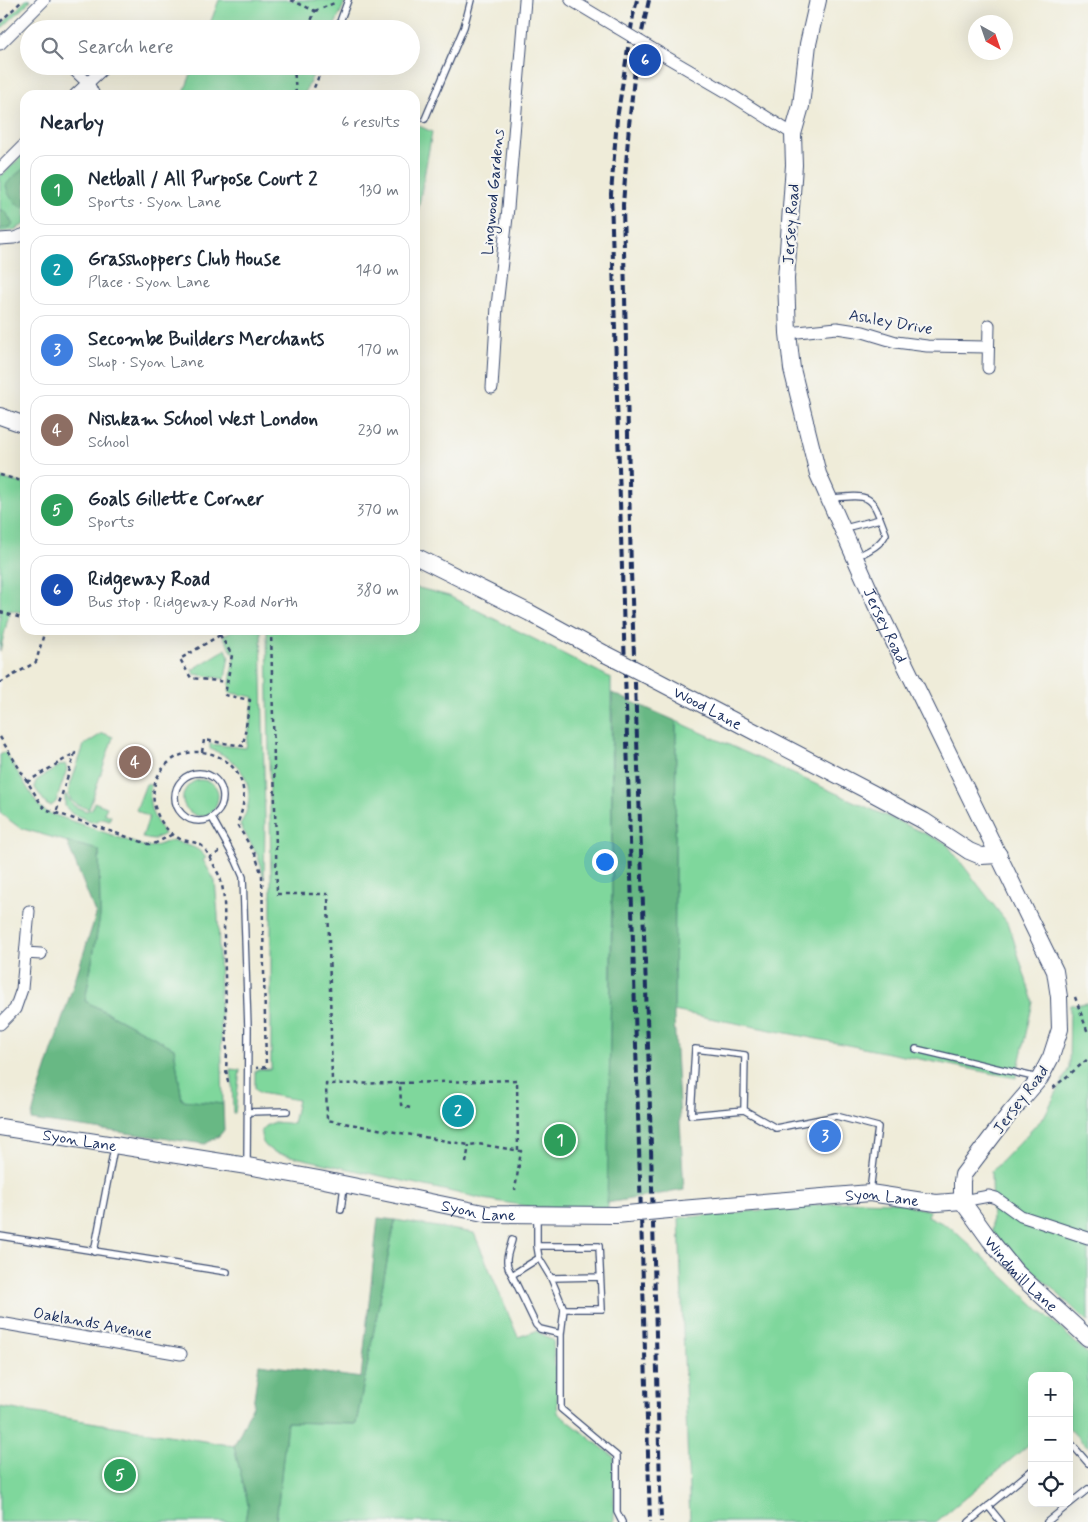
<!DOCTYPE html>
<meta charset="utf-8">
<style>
:root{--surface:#fff;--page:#f6f6f7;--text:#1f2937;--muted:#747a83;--line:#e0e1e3;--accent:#0f766e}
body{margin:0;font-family:Mynerve,sans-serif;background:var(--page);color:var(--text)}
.controls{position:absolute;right:15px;bottom:15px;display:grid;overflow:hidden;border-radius:10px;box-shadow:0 5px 20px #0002}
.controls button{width:45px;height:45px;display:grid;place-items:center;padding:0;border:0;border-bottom:1px solid var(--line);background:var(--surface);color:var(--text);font:25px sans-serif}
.compass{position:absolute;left:968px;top:15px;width:45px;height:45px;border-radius:50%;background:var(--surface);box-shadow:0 5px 20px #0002;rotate:140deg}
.you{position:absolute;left:604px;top:861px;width:18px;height:18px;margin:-12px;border:4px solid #fff;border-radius:50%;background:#1a73e8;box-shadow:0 0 0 8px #1a73e833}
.badge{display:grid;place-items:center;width:32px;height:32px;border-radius:50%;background:var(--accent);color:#fff;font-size:16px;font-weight:700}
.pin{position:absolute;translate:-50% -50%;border:2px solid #fff;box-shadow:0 1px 5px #0006}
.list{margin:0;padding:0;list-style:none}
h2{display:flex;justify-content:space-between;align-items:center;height:65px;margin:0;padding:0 20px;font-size:21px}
h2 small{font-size:16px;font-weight:400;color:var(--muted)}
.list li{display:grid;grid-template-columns:32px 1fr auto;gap:15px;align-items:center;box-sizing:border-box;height:70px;margin:0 10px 10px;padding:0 10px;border:1px solid var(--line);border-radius:15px}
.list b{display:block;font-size:19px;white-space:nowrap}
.list p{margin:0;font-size:16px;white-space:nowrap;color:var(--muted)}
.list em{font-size:16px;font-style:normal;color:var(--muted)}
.icon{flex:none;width:28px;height:28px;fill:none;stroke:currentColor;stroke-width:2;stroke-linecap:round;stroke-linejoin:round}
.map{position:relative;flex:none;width:1088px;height:1522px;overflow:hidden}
.search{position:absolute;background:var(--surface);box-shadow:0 5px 20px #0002;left:20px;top:20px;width:400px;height:55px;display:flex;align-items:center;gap:12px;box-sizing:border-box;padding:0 18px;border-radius:28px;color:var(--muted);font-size:19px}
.panel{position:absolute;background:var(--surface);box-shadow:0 5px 20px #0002;left:20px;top:90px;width:400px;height:545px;border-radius:15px}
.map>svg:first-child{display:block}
.green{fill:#7fd79c;stroke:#4d837d}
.forest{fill:#67b884;stroke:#417471}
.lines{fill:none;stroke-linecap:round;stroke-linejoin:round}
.lane-casing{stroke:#3b4b70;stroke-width:8}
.street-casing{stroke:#3b4b70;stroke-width:13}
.secondary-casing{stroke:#3b4b70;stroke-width:18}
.path{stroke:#3b4b70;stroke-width:2.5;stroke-dasharray:4 4;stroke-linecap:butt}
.lane{stroke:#fff;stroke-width:5.5}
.street{stroke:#fff;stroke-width:11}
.secondary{stroke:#fff;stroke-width:16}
.rail{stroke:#1b2f5e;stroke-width:4;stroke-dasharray:8 4;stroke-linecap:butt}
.street-bridge-casing{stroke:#3b4b70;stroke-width:13;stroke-linecap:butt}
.secondary-bridge-casing{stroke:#3b4b70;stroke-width:18;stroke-linecap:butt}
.street-bridge{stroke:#fff;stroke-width:11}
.secondary-bridge{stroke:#fff;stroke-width:16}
.labels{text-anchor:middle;stroke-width:4.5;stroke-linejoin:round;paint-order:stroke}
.street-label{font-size:16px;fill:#1b2f5e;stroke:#f6f6f2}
</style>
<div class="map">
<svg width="1088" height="1522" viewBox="0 0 1088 1522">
<rect width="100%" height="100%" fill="#f6f6f2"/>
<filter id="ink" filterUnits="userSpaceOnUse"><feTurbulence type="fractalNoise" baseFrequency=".02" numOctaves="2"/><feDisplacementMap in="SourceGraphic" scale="10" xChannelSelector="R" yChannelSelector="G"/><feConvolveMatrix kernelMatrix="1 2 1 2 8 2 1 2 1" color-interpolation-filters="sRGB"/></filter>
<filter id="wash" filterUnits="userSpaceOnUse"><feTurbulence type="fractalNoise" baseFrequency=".0096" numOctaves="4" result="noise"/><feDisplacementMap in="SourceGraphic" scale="20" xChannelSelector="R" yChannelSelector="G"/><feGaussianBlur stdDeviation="1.12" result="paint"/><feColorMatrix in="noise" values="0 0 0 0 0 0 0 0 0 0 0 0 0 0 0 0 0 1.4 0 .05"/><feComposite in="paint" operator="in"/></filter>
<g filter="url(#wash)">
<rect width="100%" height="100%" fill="#efecd9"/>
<path class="green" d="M26 0H31L0 30V26Z
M219 0H346L333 29H208Z
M194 66H317L304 95H183Z
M415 124 432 132 415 227Z
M25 153V224L14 230 0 232V177Z
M0 478 25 484V613L10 610 0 651Z
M415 587 449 596 611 678 612 868 608 1208 532 1207 484 1199 277 1153C267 1149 261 1144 261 1133 266 1120 281 1122 293 1124L298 1100 260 1093 255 1089V1070L271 1069V875L267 630H415Z
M233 630H261L265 820 264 879 258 856 240 825C260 792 245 761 210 749V744L246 748 254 697 231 693 229 691 234 655 223 636Z
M226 649 229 656 225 679 194 674 192 670Z
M676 721 946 843 1009 925 1033 1002 1016 1078 674 1011Z
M103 733 113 737 89 809C78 805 67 803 69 789L84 745Z
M5 752 38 805 46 812 146 847 155 846 173 840C187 847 196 844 206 858L203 860 215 881 218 915 223 1104 182 1100 174 1048 85 1001 100 916 99 851 20 828 0 813V755Z
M65 764 67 769 56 802 51 806 47 805 35 788V783L37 780 61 765Z
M198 780C235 778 214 833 189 811 177 801 184 784 198 780Z
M146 784 151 785C147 808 153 816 164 834L153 840 142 838 149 817 136 810Z
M65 794 74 806 86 811 92 809 94 802 107 807 104 813 111 816 109 820 103 818 94 822 72 814 65 806Z
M1088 1003V1322L992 1232 991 1172 1044 1117 1069 1068 1070 1005Z
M230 1069 240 1070 235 1113H233L232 1078Z
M857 1201 895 1202 930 1211 928 1216 950 1227 1088 1354V1448L1069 1428V1376H1032V1442L936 1522H690L679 1218Z
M395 1220 474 1233 518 1337 536 1331 553 1340 558 1413 614 1457V1522H276L287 1422 356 1424Z
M0 1407 234 1446 248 1504 245 1522H0Z"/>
<path class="forest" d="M25 167V208H24C14 203 8 197 6 185L11 179Z
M0 209 6 212 13 225 7 228 0 229Z
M612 693 676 721 674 1018 684 1190 607 1203 612 929Z
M67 842 99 850 100 916 85 1001 174 1048 182 1100 223 1104 224 1130 219 1136 205 1144 31 1120 36 1100 96 915Z
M378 1218 395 1220 356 1424 287 1422 276 1522H245L248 1504 234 1446 253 1405 259 1364 361 1378Z"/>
</g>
<g filter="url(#ink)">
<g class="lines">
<g class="lane-casing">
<path id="lane" d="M338 27 348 0
M425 119 464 27 471 0
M831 498C874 494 871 495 886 534 880 546 868 551 856 557
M845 528 880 519
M175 797a24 24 0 1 1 48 0a24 24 0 1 1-48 0Z
M212 818 236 861 243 877 248 1028 247 1164
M916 1049 1038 1078
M744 1110 691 1115 695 1049 745 1055 744 1110 776 1128 836 1116 878 1127 870 1191
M247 1112 287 1111
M341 1210 344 1186
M0 1236 227 1272
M512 1240C508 1255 503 1261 512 1275
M537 1246H599L602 1309H564L551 1278 539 1258 537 1246V1216
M94 1252 114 1148
M539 1258 512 1275 536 1325 540 1329 561 1334 564 1309
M551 1278 600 1277
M561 1334V1409L617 1456V1512L622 1522
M1069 1441 1088 1463
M988 1506 1001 1522
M969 1522 1032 1470
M1047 1522 1088 1489"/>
</g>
<g class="street-casing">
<path id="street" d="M571 0 616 27
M0 44 44 0
M651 48 730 94 793 134
M70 66 88 83 94 95
M75 95 106 66
M0 169 25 144
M0 239 14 238 25 234
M788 333 837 328 863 332 896 342 927 346 988 347
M988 368 989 325
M492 388 497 306 508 208 525 0
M25 953 41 954
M0 1024 15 1009 22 989 29 911
M962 1201 989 1196 996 1198 1021 1216 1088 1238
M0 1323 181 1354"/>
</g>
<g class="secondary-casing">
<g id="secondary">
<path id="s1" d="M818 0 808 44 801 106 793 134 794 165 786 279 788 333 792 369 818 474 876 605 1055 971 1059 997 1060 1029 1051 1057 1040 1078 1010 1113 963 1175 962 1181V1201"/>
<path d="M0 416 25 425"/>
<path d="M415 556 530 613 605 654"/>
<path id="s2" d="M646 675 872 793 924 821 969 851 981 856 999 855"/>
<path id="s3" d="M0 1127 247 1166 319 1179 488 1214 616 1215"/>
<path id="s4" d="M962 1201 990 1240 1016 1272 1088 1338"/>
<path id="s5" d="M669 1210 870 1193 936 1203 962 1201"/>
</g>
</g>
<path class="path" d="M291 0 315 11 308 29
M315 11 337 2
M0 22 23 0
M294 66 296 95
M311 95 323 66
M0 475 25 482
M0 612 25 619
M271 630 277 894H328L332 1083
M220 635 180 659 191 678 227 682
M0 683 36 662 45 630
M0 737 41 804 45 809 148 844H154L173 834
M202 752 204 740 243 746 250 700 225 695 232 655 220 635 228 630
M27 782 75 753 56 813
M209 858 221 851
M1075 997 1088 1033
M228 1082 226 1070 227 1053C226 1014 225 975 224 935 224 916 226 893 219 875 215 868 208 851 202 846 196 841 187 842 180 839 159 828 147 801 157 778 182 726 268 757 237 824L255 854 262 876 266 1067 256 1068
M400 1083 517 1080 518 1150
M1053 1088 1088 1059
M410 1108 401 1105 400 1083 326 1084 327 1120 469 1145 478 1144 521 1151 515 1190
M466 1163 469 1145"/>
<use href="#lane" class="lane"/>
<use href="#street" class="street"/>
<use href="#secondary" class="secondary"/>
<path class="rail" d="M637 0 633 16 617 119 611 194 650 1522
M649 0 636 59 629 125 623 205 631 572 649 1073 661 1522"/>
<g class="street-bridge-casing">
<path id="street-bridge" d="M616 27 651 48"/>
</g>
<g class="secondary-bridge-casing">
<path id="secondary-bridge" d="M605 654 646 675
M616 1215 669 1210"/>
</g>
<use href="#street-bridge" class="street-bridge"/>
<use href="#secondary-bridge" class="secondary-bridge"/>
</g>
</g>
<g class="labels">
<g class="street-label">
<text transform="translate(492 192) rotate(-85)" y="6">Lingwood Gardens</text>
<text transform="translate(790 224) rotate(-86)" y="6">Jersey Road</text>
<text transform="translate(891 321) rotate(10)" y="6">Ashley Drive</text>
<text dy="6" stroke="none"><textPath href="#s1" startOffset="646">Jersey Road</textPath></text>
<text dy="6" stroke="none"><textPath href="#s2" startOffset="70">Wood Lane</textPath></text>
<text transform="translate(1020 1099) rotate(-53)" y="6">Jersey Road</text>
<text dy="6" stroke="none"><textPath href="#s3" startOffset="81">Syon Lane</textPath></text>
<text dy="6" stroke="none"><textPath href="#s5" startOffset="214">Syon Lane</textPath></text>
<text dy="6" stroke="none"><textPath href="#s3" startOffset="486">Syon Lane</textPath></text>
<text dy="6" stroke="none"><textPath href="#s4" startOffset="94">Windmill Lane</textPath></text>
<text transform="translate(93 1322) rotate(10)" y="6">Oaklands Avenue</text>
</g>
</g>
</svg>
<div class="controls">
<button>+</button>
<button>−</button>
<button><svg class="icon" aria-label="locate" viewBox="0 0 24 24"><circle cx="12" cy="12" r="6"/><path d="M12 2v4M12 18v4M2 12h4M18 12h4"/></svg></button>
</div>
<svg class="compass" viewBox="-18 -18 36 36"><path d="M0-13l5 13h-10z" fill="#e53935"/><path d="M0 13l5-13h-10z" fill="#747a83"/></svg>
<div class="you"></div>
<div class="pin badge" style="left:560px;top:1140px;background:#2e9e5b">1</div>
<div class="pin badge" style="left:458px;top:1111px;background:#0f9aa8">2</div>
<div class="pin badge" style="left:825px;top:1136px;background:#3f7fe0">3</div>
<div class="pin badge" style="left:135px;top:762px;background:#8d6e63">4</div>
<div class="pin badge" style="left:120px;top:1475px;background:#2e9e5b">5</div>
<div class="pin badge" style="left:645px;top:60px;background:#1a4fb4">6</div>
<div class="search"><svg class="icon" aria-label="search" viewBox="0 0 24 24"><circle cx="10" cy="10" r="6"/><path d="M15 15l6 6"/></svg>Search here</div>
<section class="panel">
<h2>Nearby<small>6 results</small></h2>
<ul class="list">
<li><span class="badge" style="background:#2e9e5b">1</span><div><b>Netball / All Purpose Court 2</b><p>Sports · Syon Lane</p></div><em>130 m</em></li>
<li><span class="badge" style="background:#0f9aa8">2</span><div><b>Grasshoppers Club House</b><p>Place · Syon Lane</p></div><em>140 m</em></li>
<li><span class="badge" style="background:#3f7fe0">3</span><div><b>Secombe Builders Merchants</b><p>Shop · Syon Lane</p></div><em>170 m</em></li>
<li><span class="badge" style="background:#8d6e63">4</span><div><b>Nishkam School West London</b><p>School</p></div><em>230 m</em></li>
<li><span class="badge" style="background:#2e9e5b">5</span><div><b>Goals Gillette Corner</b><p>Sports</p></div><em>370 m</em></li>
<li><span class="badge" style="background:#1a4fb4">6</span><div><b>Ridgeway Road</b><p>Bus stop · Ridgeway Road North</p></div><em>380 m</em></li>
</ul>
</section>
</div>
